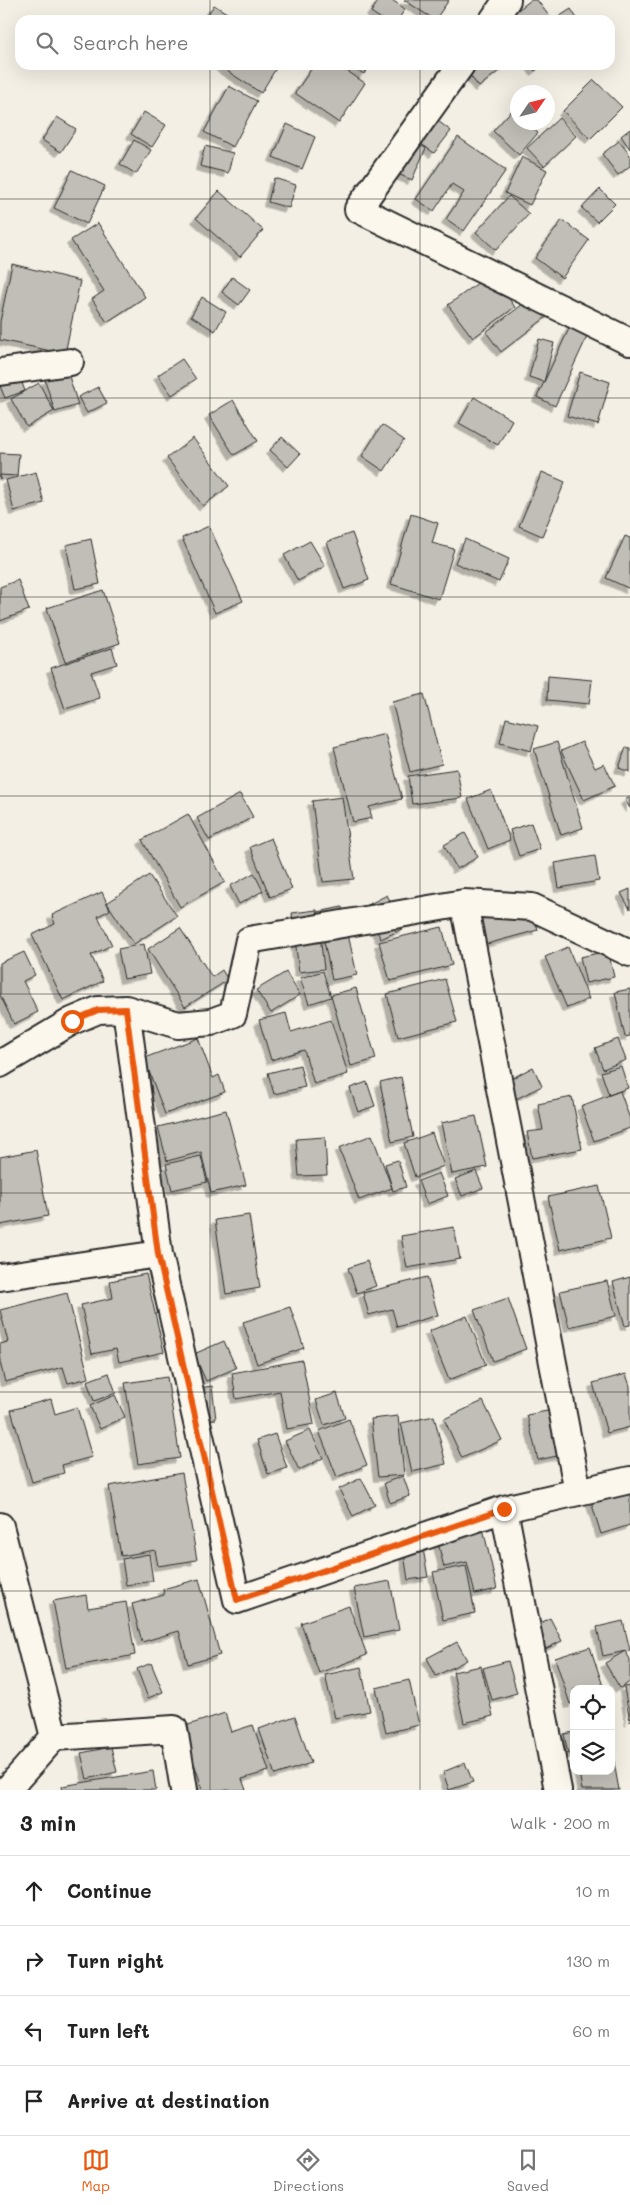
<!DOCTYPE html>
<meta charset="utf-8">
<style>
:root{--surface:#fff;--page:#f2f2f2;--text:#222;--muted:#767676;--line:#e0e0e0;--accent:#ea580c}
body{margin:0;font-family:Mali,sans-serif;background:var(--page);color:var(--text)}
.controls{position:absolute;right:15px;bottom:15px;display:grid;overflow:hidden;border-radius:10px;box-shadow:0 5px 20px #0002}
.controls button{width:45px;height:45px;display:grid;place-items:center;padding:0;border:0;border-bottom:1px solid var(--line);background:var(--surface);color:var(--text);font:25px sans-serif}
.compass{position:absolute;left:510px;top:85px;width:45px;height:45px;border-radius:50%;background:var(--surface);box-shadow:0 5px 20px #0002;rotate:55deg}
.stop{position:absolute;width:15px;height:15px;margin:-11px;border:4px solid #ea580c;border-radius:50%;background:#fff}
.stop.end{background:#ea580c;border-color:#fff;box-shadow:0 1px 5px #0008}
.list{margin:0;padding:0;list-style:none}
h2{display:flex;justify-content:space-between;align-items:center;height:65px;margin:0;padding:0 20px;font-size:21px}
h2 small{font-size:16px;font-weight:400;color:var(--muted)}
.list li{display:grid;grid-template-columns:32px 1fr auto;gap:15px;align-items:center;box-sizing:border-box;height:70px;padding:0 20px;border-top:1px solid var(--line)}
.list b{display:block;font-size:19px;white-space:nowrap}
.list em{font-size:16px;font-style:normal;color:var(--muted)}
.icon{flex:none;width:28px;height:28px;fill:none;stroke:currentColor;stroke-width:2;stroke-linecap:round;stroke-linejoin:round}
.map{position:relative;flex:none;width:630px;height:1790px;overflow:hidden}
.search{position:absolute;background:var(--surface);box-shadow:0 5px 20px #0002;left:15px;right:15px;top:15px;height:55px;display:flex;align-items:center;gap:12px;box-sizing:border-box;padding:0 18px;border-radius:15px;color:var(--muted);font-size:19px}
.sheet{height:345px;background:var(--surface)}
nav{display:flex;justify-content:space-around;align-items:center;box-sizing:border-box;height:70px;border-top:1px solid var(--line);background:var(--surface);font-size:14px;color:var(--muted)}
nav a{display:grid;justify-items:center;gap:2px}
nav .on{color:var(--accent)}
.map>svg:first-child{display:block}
.building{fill:#c0beb6;stroke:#2b2b2b;filter:url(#shadow)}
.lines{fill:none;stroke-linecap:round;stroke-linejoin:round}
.minor-casing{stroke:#2b2b2b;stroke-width:30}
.minor{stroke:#fbf7ec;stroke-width:26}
.route{stroke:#ea580c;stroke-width:6}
.grid{fill:none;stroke:#2b2b2b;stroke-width:1;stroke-opacity:0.55}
</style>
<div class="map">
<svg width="630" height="1790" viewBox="0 0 630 1790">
<defs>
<filter id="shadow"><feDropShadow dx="-4.5" dy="4.5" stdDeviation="0" flood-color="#0004"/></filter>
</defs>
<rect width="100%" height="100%" fill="#f3efe4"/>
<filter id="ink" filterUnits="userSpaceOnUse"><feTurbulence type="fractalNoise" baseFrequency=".02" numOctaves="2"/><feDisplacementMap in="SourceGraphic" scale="10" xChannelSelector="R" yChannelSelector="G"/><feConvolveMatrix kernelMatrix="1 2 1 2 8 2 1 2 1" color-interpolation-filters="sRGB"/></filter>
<g filter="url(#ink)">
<path class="building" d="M379 0H392L405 9 398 20H383L371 12Z
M404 0H449L435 20Z
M531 0H537L552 20H505Z
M214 5 238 20H204Z
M571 9 578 20H558L557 18Z
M222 65H278L261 93 221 67Z
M314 65H338L365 83 339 123 295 93Z
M348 65H369L364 74Z
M462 65H506L479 87Z
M531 65H542L535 71Z
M594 80 622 107 590 139 563 111Z
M229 86 257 101 233 147 204 132Z
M420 107 451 131 434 153 402 130Z
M512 110 518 114V122H526L538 133 519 155 493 131Z
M144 112 166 125 152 147 131 134Z
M57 117 76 129 61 152 42 140Z
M559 118 576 136 544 166 527 148Z
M287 124 315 137 302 169 273 157Z
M630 129V149L621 136Z
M397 137 426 148 412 180 384 168Z
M458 137 506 170 464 231 446 219 464 192 452 184 434 211 416 199Z
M134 140 151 150 136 174 120 164Z
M619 141 630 155V166L618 175 602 154Z
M205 146 233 153 228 173 200 166Z
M522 157 547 170 530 205 505 193Z
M72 170 105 186 87 224 54 208Z
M274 178 296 185 289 208 268 202Z
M600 189 615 204 597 222 582 208Z
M219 191 263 230 240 257 196 218Z
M509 196 529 214 496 250 476 232Z
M562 220 589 240 562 278 535 258Z
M98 223 145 297 107 322 92 299 104 291 71 240Z
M12 264 80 281 65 354 0 340V322Z
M490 274 515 307 473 338 448 305Z
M232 277 250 290 239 305 222 292Z
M543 289 558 308 501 352 486 332Z
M202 297 226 312 215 331 191 316Z
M574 318 592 326 555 406 537 397Z
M539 339 554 343 544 382 529 377Z
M182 359 196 379 172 395 158 375Z
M16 367 25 391 5 398 0 386V373Z
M580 372 610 382 598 425 567 416Z
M68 373 78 405 55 412 45 380Z
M39 383 54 411 27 427 11 399Z
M98 387 107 403 87 413 78 397Z
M474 397 512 420 498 445 459 423Z
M233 400 258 441 234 455 209 415Z
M382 425 404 440 384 471 362 456Z
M282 437 300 454 288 467 270 450Z
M193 438 229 486 203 506 167 458Z
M0 453 19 454 17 476 0 475V479Z
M36 472 44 503 14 511 6 480Z
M542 472 565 482 542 536 519 526Z
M411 514 438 523 432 543 454 549 439 599 391 584Z
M209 526 243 601 215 613 182 538Z
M352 533 369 580 344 589 327 542Z
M625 536 630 538V589L606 578Z
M91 539 100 584 75 589 66 545Z
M465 539 509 559 499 582 455 563Z
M310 541 325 566 298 581 284 555Z
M18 580 29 610 0 621V587Z
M103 590 120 643 65 662 47 608Z
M112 648 117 664 91 672 100 698 65 709 51 668Z
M548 676 592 680 589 704 547 700Z
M424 694 442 764 410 772 392 702Z
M506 718 538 726 531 751 500 743Z
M385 734 402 799 369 807 372 818 353 822 334 747Z
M557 742 583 828 561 835 534 749Z
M582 742 595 768 604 764 615 786 584 800 561 751Z
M626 747 630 748V772L619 768Z
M457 769 462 798 412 804 408 776Z
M491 790 510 840 488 849 468 799Z
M240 794 253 817 209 840 197 818Z
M342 797 354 879 323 882 312 801Z
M630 797V808L625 800Z
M188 814 225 882 180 907 142 840Z
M531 823 540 849 519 856 510 830Z
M465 833 478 857 457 869 444 845Z
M271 838 292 889 270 897 250 847Z
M595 856 599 881 559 888 555 863Z
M254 873 263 891 239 904 230 886Z
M149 875 177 916 134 944 107 903Z
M630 889V909L621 893Z
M102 892 110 910 98 916 112 945 91 955 103 981 63 1000 32 935 55 924 52 915Z
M387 895 404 928 381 939 364 907Z
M530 902 538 930 483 945 475 918Z
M342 907 357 975 332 980 318 912Z
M317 910 324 969 299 972 292 913Z
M442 927 452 965 390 981 379 942Z
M180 928 212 977 222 970 228 980 185 1007 148 949Z
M144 944 150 974 124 979 118 949Z
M568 947 589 999 567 1008 545 957Z
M608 951 614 977 586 983 580 957Z
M24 952 35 975 23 981 38 1012 14 1024 0 995V963Z
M323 971 331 997 309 1004 300 978Z
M286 972 300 995 271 1013 256 990Z
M445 979 457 1022 398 1037 387 994Z
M356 988 376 1059 351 1066 331 995Z
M630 989V1036L625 1037 615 992Z
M286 1013 291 1032 331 1020 348 1074 314 1084 304 1050 271 1060 259 1020Z
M198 1038 213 1078 219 1075 225 1092 165 1114 144 1058Z
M618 1039 626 1060 603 1069 595 1048Z
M300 1065 305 1087 274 1094 268 1073Z
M621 1066 628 1088 609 1095 601 1072Z
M533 1067 542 1086 514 1100 505 1082Z
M401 1077 413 1137 392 1142 380 1082Z
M367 1082 375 1106 358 1112 350 1088Z
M620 1091 630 1119V1128L594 1141 581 1106Z
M572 1097 582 1149 532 1158 527 1132 543 1130 538 1104Z
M226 1110 246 1185 211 1193 201 1152 167 1161 158 1127Z
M476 1116 487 1167 452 1174 441 1123Z
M432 1133 444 1166 415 1177 404 1143Z
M372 1135 392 1188 359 1200 339 1148Z
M325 1137 327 1175 299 1176 296 1139Z
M36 1150 48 1216 0 1225V1157Z
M201 1156 207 1182 172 1190 166 1164Z
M398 1160 406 1187 393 1191 385 1164Z
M476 1171 483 1188 462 1196 455 1179Z
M439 1173 448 1196 427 1204 418 1181Z
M599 1186 611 1238 560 1250 548 1197Z
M249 1215 260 1288 226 1294 215 1220Z
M454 1227 460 1259 407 1268 401 1236Z
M367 1261 376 1286 357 1293 348 1268Z
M146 1274 164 1352 119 1362 116 1349 92 1354 81 1305 113 1298 110 1281Z
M427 1277 438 1315 397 1327 392 1309 369 1315 363 1293Z
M630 1277V1325L625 1326 613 1282Z
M607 1281 616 1316 569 1327 560 1291Z
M67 1293 89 1378 68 1383 63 1367 5 1382 0 1362V1344L8 1342 0 1310Z
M508 1298 526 1349 493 1361 474 1310Z
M290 1307 304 1348 257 1364 243 1322Z
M467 1316 486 1365 449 1380 429 1331Z
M224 1341 236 1368 206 1381 194 1354Z
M302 1360 314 1424 287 1429 280 1391 236 1399 232 1373Z
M109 1373 116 1393 94 1401 87 1381Z
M626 1374 630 1386V1427L607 1433 593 1383Z
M167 1377 180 1458 138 1464 125 1383Z
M212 1386 216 1419 197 1421 193 1389Z
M337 1393 345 1418 324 1425 316 1400Z
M115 1395 125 1417 100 1429 90 1406Z
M51 1399 55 1414 77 1407 92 1457 62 1465 64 1473 32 1482 11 1410Z
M483 1401 502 1440 462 1458 444 1419Z
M552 1410 562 1455 538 1460 527 1415Z
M398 1416 404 1475 378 1477 371 1419Z
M434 1416 446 1464 412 1472 401 1423Z
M349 1419 367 1465 337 1477 319 1431Z
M310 1430 323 1458 299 1470 285 1441Z
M275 1434 287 1468 268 1474 257 1440Z
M182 1473 197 1560 158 1566 155 1550 121 1556 109 1486Z
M403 1476 410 1496 390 1503 384 1483Z
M361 1478 375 1505 353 1516 339 1489Z
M630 1485V1525L601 1534 588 1492Z
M482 1524 497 1589 475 1594 467 1562 444 1567 436 1535Z
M421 1537 428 1577 408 1580 402 1540Z
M149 1554 153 1581 126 1585 122 1559Z
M466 1566 475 1613 443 1620 433 1572Z
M199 1579 220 1655 188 1664 179 1631 142 1642 132 1604 164 1595 163 1589Z
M390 1581 399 1630 364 1637 354 1588Z
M86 1595 88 1608 126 1602 135 1655 66 1668 53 1601Z
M349 1606 367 1655 319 1673 301 1623Z
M550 1618 562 1641 537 1653 526 1631Z
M623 1621 630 1650 603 1656 597 1627Z
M457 1642 467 1660 436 1676 427 1658Z
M590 1647 604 1689H574V1703L570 1704 555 1658Z
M625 1651 630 1659V1682L620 1688 605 1663Z
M508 1661 517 1693 492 1700 483 1668Z
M151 1663 163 1692 148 1698 137 1669Z
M481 1666 493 1716 464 1723 453 1672Z
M361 1667 370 1711 335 1718 325 1675Z
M409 1680 419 1725 386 1733 376 1688Z
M630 1686V1722L624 1687Z
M225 1713 231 1732 253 1725 269 1771 242 1779 246 1790H203L182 1727Z
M295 1716 311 1763 275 1775 259 1729Z
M611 1730 614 1747H611Z
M574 1732V1754H568L564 1734Z
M111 1747 117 1772 87 1779 81 1753Z
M612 1751 619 1790H582L579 1771H611Z
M465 1763 473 1782 449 1790 443 1772Z
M153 1771 156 1790H63L62 1786Z"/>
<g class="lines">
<g class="minor-casing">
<path id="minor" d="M493 20 507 0
M461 65 358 209 630 342
M0 372 70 362
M464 903 532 907 630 953
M126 1009 159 1254 237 1600 504 1509 630 1480
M0 1064 72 1021 98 1010 126 1009 178 1025 211 1022 233 1014 249 940 464 903 578 1492
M0 1277 159 1254
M504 1509 558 1790
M0 1526 54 1737 7 1790
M54 1737 174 1729 184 1790"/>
</g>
<use href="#minor" class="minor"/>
</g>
</g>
<g class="lines" filter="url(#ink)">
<path class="route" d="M72 1021 98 1010 126 1009 158 1254 237 1600 504 1509"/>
</g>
<path class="grid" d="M210 0V20M420 0V20M210 65V1790M420 65V1790M0 199H630M0 398H630M0 597H630M0 796H630M0 994H630M0 1193H630M0 1392H630M0 1591H630"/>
</svg>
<div class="controls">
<button><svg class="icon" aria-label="locate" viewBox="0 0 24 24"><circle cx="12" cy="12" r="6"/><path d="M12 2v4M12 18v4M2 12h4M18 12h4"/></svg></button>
<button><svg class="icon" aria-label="layers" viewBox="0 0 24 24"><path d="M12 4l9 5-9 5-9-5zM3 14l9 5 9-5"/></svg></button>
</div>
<svg class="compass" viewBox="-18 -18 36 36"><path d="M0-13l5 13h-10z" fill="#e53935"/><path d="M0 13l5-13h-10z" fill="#767676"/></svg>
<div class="stop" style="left:72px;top:1021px"></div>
<div class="stop end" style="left:504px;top:1509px"></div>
<div class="search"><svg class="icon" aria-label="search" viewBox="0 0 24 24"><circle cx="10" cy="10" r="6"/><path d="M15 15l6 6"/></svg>Search here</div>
</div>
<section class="sheet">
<h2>3 min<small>Walk · 200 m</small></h2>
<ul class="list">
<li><svg class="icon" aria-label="ahead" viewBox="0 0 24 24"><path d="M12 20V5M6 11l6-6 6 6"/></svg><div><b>Continue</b></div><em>10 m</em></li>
<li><svg class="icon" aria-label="right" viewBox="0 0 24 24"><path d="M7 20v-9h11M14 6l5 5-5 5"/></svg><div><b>Turn right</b></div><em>130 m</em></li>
<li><svg class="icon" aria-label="left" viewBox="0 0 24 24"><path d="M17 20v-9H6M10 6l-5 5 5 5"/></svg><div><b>Turn left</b></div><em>60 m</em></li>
<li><svg class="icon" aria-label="arrive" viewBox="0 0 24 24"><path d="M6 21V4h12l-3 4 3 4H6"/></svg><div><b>Arrive at destination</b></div></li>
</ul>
</section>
<nav>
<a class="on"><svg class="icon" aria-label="map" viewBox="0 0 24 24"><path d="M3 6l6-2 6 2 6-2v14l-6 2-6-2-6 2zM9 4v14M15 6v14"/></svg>Map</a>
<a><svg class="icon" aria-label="directions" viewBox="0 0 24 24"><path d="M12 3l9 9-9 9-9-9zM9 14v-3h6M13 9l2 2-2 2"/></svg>Directions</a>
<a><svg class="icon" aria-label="saved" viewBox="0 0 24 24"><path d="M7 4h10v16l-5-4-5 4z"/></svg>Saved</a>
</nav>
